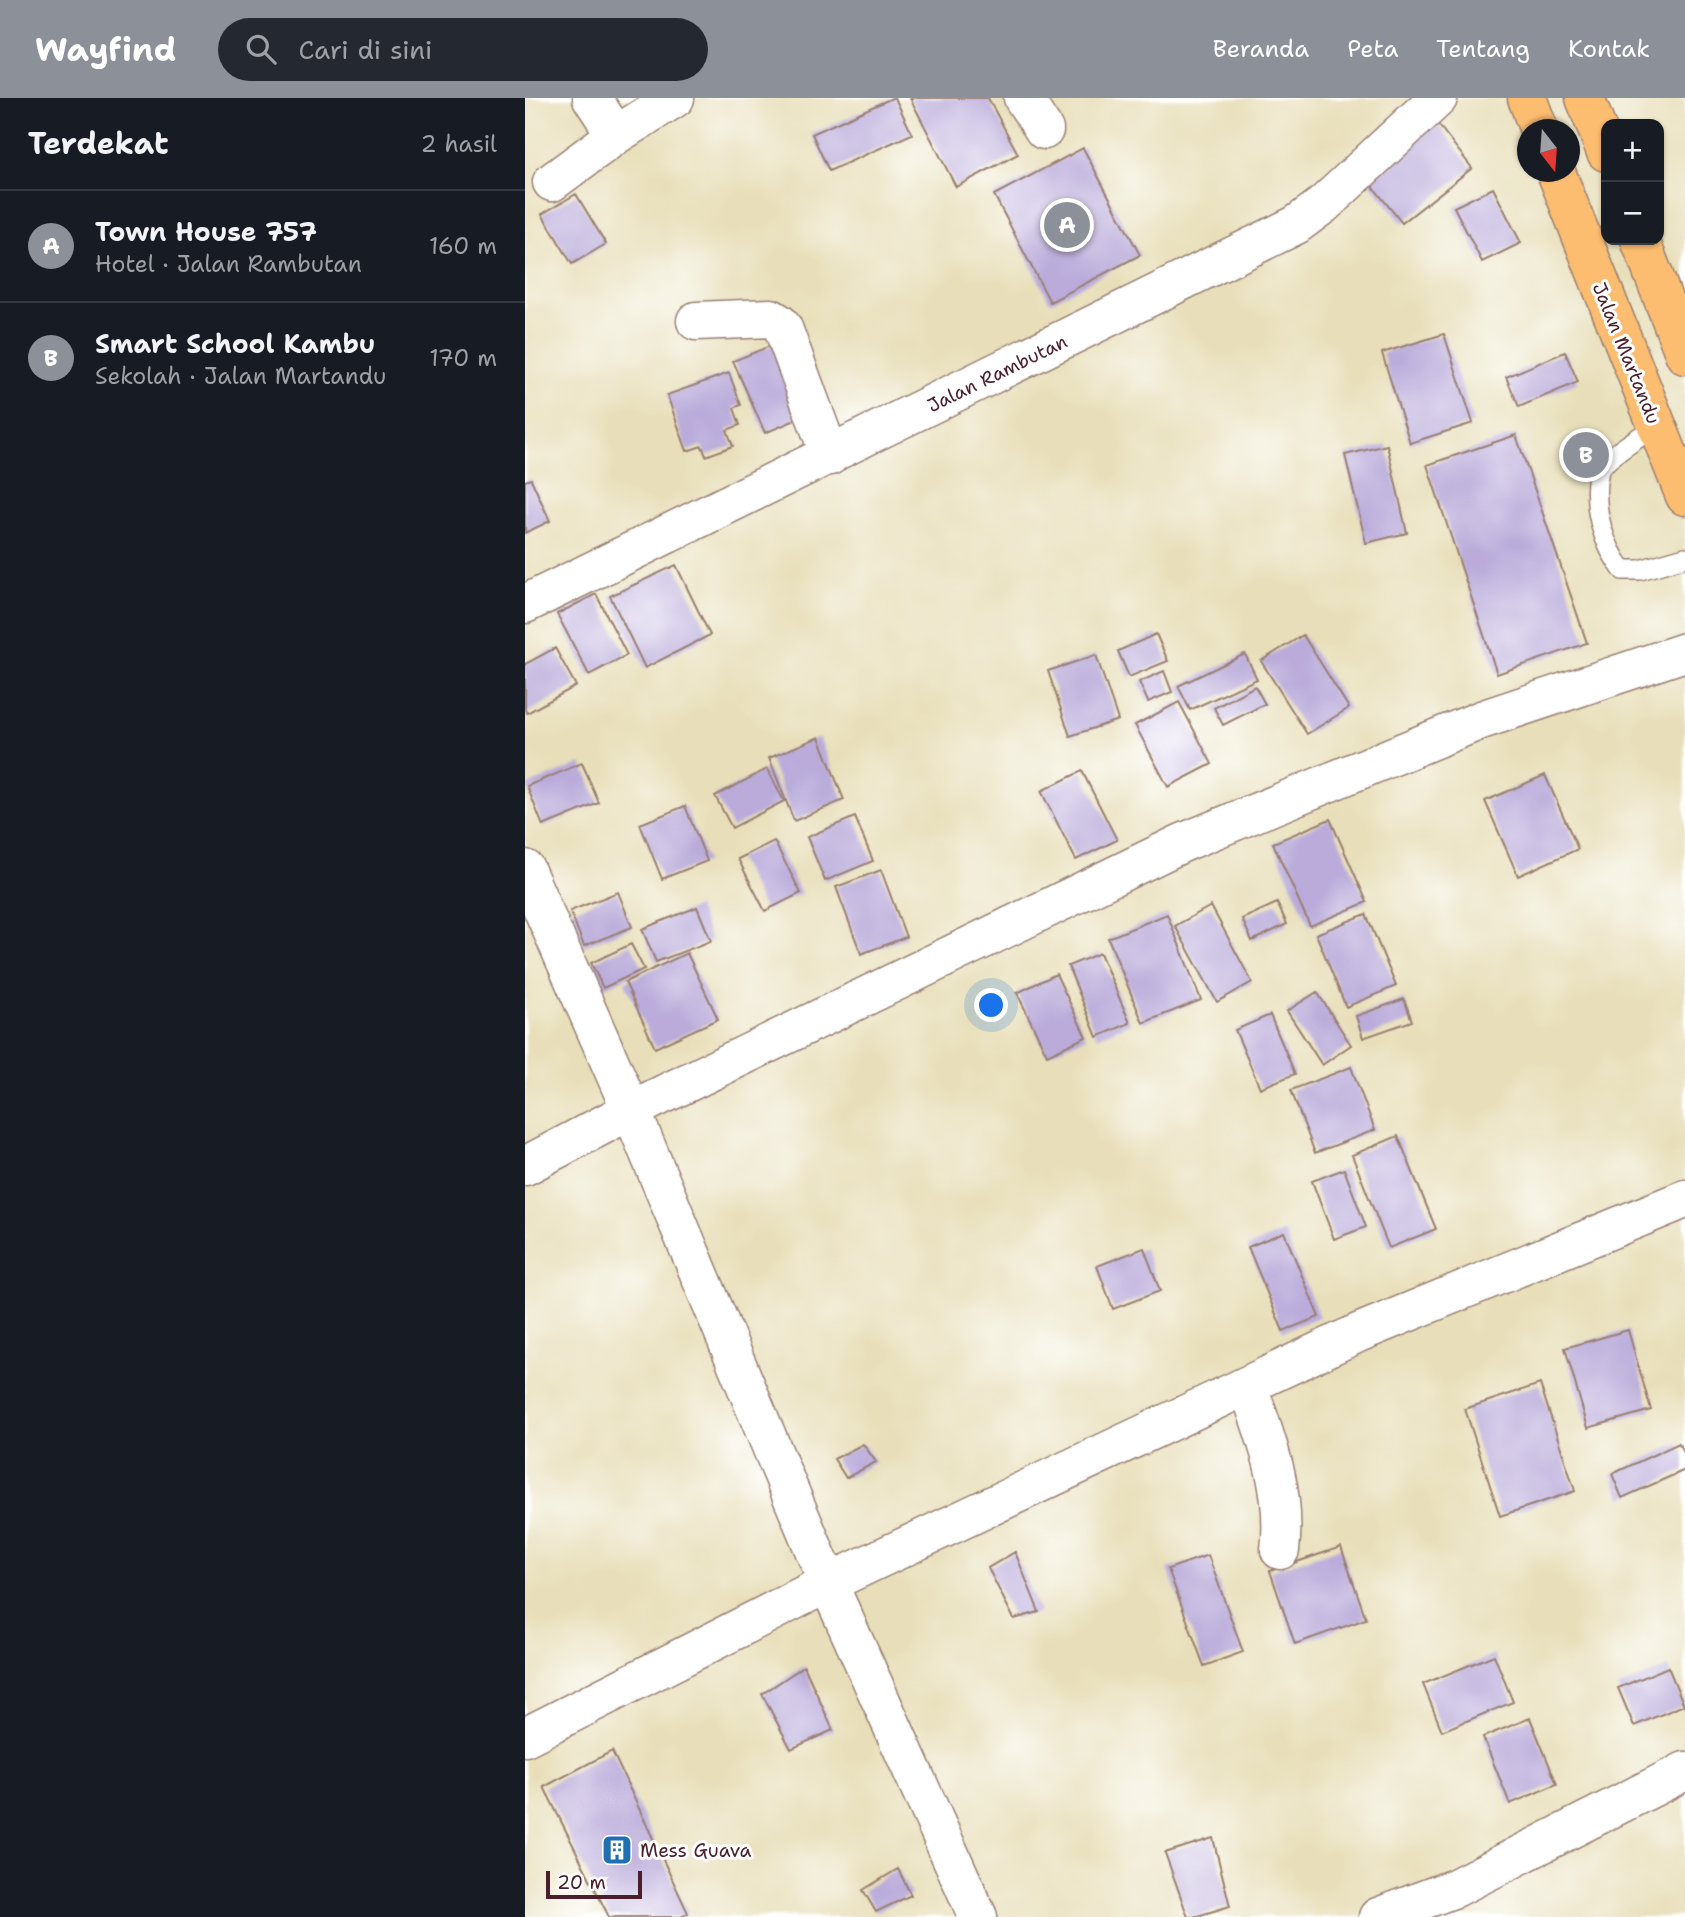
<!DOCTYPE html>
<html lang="id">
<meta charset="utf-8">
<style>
:root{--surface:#171b24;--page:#242831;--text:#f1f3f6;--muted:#9ea1a6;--line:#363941;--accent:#8c9099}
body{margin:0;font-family:"Shantell Sans",sans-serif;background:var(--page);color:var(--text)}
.controls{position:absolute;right:21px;top:21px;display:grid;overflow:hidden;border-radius:14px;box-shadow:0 2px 5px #0004}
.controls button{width:63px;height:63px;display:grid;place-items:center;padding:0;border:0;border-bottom:2px solid var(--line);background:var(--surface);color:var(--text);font:35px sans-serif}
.compass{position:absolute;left:992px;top:21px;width:63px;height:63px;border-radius:50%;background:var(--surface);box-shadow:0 2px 5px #0004;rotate:163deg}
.scale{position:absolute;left:21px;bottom:18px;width:96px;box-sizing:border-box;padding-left:7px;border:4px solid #4a1f2b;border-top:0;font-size:19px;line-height:24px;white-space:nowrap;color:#4a1f2b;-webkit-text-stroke:5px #fff;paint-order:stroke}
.you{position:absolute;left:467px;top:908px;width:24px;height:24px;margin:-18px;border:5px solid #fff;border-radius:50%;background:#1a73e8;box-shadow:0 0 0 10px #1a73e833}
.badge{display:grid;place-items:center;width:46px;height:46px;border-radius:50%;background:var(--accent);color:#fff;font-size:23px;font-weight:700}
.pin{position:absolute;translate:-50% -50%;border:4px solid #fff;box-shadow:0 2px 7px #0006}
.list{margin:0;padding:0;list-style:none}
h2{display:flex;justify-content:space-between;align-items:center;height:91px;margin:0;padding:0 28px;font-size:30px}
h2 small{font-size:23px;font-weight:400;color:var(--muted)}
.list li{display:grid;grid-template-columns:46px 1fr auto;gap:21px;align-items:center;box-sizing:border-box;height:112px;padding:0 28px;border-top:2px solid var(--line)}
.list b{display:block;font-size:26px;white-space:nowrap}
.list p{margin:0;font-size:23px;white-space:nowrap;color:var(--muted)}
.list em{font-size:23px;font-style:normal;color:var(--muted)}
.icon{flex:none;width:38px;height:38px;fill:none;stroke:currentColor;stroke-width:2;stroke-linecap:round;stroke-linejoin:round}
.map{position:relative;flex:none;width:1160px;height:1819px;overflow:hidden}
header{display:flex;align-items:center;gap:42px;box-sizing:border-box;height:98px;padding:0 35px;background:var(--accent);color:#fff}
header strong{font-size:33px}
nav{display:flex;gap:38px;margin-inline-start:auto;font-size:24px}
.search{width:490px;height:63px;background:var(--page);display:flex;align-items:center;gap:18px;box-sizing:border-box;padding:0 24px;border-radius:38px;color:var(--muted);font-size:26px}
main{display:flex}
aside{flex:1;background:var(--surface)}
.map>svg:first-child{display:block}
.building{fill:#baabda}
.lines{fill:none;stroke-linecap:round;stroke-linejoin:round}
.lane-casing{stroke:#997f72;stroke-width:22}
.street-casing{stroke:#997f72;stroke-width:41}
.highway-casing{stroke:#997f72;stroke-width:41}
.lane{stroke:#fff;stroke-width:19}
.street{stroke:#fff;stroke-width:38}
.highway{stroke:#fcbd6f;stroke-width:38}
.labels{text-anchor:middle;stroke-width:6;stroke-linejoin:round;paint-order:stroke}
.street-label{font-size:19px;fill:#4a1f2b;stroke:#fff}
.poi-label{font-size:19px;fill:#4a1f2b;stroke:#fff;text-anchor:start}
</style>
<header>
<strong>Wayfind</strong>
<div class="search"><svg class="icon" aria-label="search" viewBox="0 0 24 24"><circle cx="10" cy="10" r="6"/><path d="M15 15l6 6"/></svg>Cari di sini</div>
<nav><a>Beranda</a><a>Peta</a><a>Tentang</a><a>Kontak</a></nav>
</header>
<main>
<aside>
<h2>Terdekat<small>2 hasil</small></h2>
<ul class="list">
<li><span class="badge">A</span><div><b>Town House 757</b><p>Hotel · Jalan Rambutan</p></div><em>160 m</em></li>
<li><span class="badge">B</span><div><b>Smart School Kambu</b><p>Sekolah · Jalan Martandu</p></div><em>170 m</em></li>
</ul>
</aside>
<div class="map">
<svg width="1160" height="1819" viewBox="0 0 1160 1819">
<rect width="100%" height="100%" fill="#fff"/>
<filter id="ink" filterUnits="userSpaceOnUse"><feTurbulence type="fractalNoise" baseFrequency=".0143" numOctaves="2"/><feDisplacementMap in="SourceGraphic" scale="14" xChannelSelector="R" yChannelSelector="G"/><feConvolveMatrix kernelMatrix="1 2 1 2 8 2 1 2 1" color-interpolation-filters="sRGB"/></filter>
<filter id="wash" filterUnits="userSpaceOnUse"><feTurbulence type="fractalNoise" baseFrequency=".00686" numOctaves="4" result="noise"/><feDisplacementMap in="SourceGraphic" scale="28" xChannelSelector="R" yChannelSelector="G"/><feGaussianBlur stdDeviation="1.57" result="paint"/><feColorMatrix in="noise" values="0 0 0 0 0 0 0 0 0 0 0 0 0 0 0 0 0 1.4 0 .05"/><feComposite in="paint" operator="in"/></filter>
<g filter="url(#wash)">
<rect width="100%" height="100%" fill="#e8dfba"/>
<g id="blocks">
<path class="building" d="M367 0H370L387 36 304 73 287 36Z
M385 0H463L493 56 431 89Z
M912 25 947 70 877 125 841 80Z
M558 50 615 157 525 204 469 97Z
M968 90 996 145 957 164 929 109Z
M51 96 81 146 47 166 17 116Z
M919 236 948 325 885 345 857 255Z
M250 246 282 317 240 335 208 263Z
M1040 254 1053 284 994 309 981 279Z
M204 275 216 307 209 310 215 327 202 332 208 348 181 358 177 348 162 353 142 297Z
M991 337 1062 545 972 576 902 367Z
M862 347 882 435 841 445 820 357Z
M6 381 25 423 0 435V383Z
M151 467 185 537 120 570 85 498Z
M71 496 102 557 64 577 32 516Z
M631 536 643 563 604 579 593 553Z
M778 537 824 610 782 636 736 563Z
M30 550 51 588 2 615 0 612V566Z
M720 556 732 581 665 612 653 588Z
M571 557 593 622 545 638 523 573Z
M639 573 647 594 623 604 614 584Z
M730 588 740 606 698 627 689 610Z
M654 604 687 666 643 689 610 627Z
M294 639 319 702 269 723 244 660Z
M57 665 74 705 18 728 2 688Z
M242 671 259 703 207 730 190 698Z
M557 673 592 742 551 762 516 693Z
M1020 677 1053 751 993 778 960 703Z
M160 708 182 763 137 781 115 726Z
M330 719 348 763 300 783 282 739Z
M805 721 842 804 785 828 748 745Z
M249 743 276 795 240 813 213 761Z
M356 772 381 839 336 856 311 789Z
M93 794 107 829 59 848 45 813Z
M752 805 762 826 727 843 717 821Z
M686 808 727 884 692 904 650 828Z
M172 809 186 843 131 864 117 831Z
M642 816 676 902 618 925 583 840Z
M841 816 871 888 821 909 791 836Z
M106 846 119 871 78 890 66 865Z
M162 855 193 921 130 950 100 884Z
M575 855 605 925 572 939 543 868Z
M531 876 561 939 522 957 492 895Z
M792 894 826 947 797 967 762 913Z
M879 901 887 923 838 940 831 918Z
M745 917 770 976 735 990 710 932Z
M826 969 850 1032 790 1055 766 992Z
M873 1038 911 1131 864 1150 827 1057Z
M819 1071 841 1129 809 1141 787 1083Z
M759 1134 794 1219 758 1233 723 1149Z
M619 1150 635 1193 588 1211 572 1168Z
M1103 1232 1126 1312 1063 1330 1040 1250Z
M1015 1286 1050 1393 975 1418 940 1311Z
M1154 1345 1160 1359V1372L1097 1400 1087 1376Z
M338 1346 351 1364 321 1380 309 1361Z
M816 1449 841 1521 770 1546 745 1473Z
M490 1454 514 1514 489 1521 463 1470Z
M683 1457 718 1554 679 1568 643 1471Z
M969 1557 988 1604 917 1633 898 1586Z
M279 1568 308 1632 266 1651 237 1596Z
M1143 1569 1159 1607 1109 1628 1093 1590Z
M1005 1620 1032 1686 985 1706 958 1639Z
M87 1653 163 1815 156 1819H84L19 1689Z
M688 1740 705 1808 669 1819H663L640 1755Z
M373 1771 386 1797 351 1814 338 1792Z"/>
</g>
</g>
<g filter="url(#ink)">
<use href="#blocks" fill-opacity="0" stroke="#997f72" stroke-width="2"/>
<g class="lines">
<g class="lane-casing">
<path id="lane" d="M1131 328C1118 337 1080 360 1074 372 1073 374 1073 381 1072 383 1069 414 1079 448 1098 472H1115L1160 459"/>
</g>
<g class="street-casing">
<path id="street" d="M498 0 519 32
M91 37 150 0
M27 84 91 37 67 0
M171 223 246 220 254 225 258 230 305 358
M0 506 771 127 798 107 913 0
M0 771 106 1012 303 1485 453 1819
M0 1068 106 1012 657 745 956 622 1160 554
M723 1288C742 1344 762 1392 755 1452
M0 1639 303 1485 833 1235 1160 1101
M853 1819 930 1790 1160 1673"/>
</g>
<g class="highway-casing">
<path id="highway" d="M1002 0 1014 32
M1060 0 1081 54
M1031 74 1160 398
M1115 142 1160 257"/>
</g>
<use href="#lane" class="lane"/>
<use href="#street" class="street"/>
<use href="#highway" class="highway"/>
</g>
</g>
<defs>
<g id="building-square" transform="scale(1.575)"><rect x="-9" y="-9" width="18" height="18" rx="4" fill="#1f6fb2" stroke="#fff"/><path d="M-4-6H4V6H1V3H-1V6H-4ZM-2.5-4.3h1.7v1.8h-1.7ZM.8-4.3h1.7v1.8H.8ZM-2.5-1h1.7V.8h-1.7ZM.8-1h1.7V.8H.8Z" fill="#fff"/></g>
</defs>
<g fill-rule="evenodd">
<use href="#building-square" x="92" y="1752"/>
</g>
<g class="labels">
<g class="street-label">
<text transform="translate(1102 255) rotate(68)" y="7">Jalan Martandu</text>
<text transform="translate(472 275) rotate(-26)" y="7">Jalan Rambutan</text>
</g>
<g class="poi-label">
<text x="115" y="1759">Mess Guava</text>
</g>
</g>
</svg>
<div class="controls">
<button>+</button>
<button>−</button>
</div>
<svg class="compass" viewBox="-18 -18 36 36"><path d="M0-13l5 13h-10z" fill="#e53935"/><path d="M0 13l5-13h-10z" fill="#9ea1a6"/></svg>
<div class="scale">20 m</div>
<div class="you"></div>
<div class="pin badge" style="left:542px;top:127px">A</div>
<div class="pin badge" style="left:1061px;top:357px">B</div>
</div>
</main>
